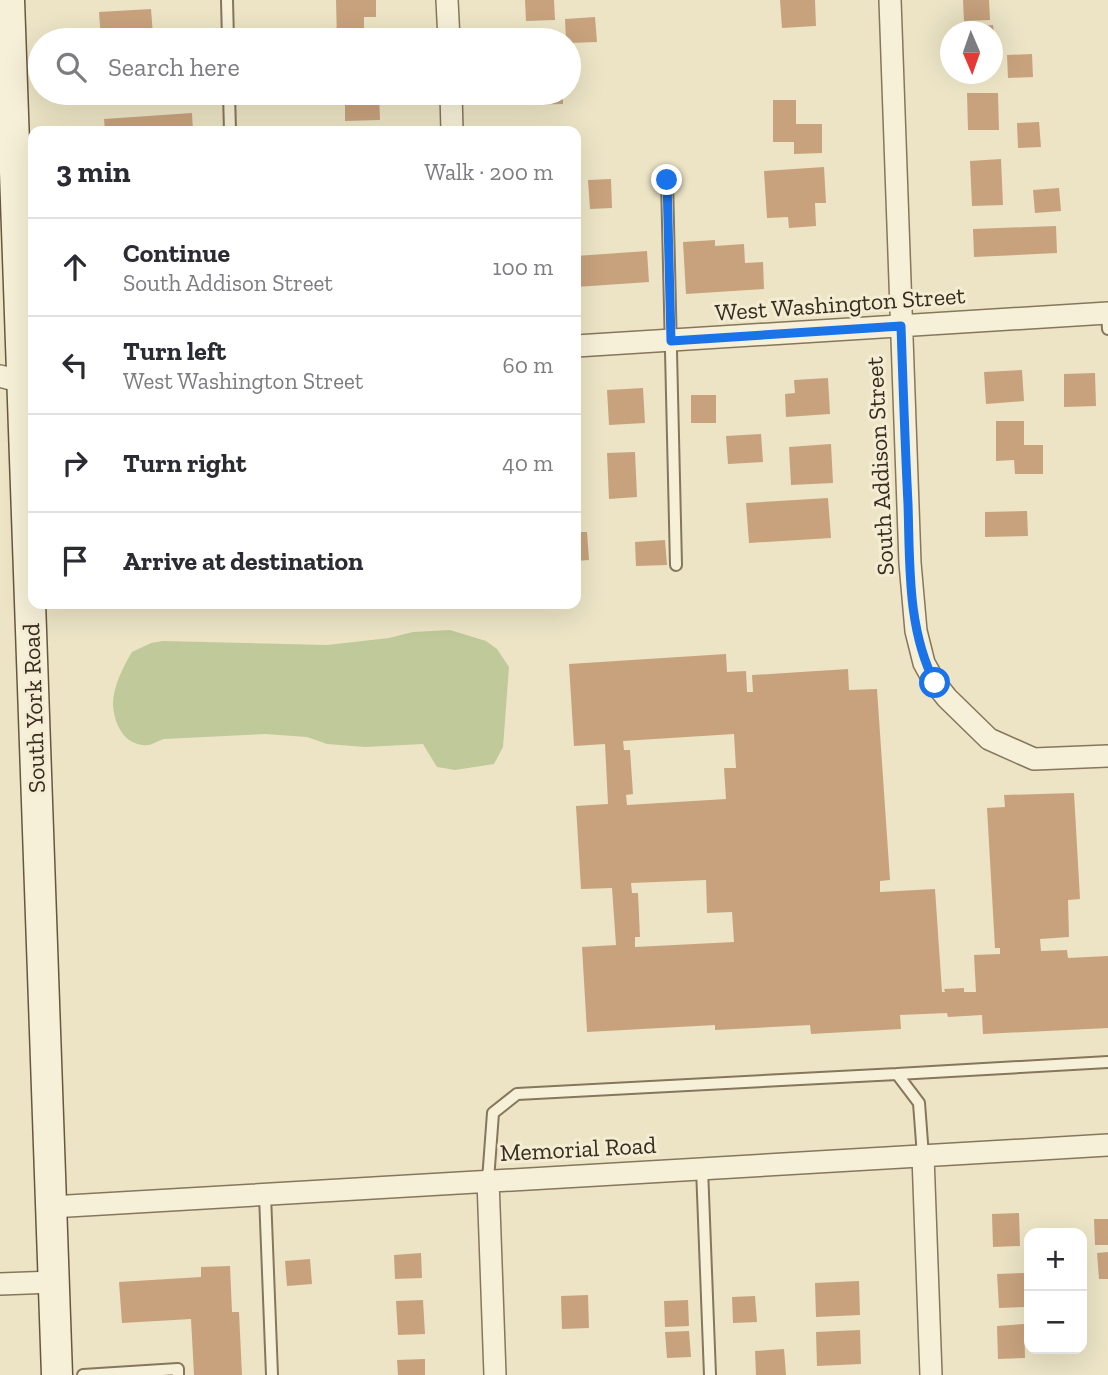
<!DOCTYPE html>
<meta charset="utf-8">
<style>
:root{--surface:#fff;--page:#f7f7f7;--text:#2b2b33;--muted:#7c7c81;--line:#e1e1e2}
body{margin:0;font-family:"Zilla Slab",serif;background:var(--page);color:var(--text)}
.controls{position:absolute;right:21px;bottom:21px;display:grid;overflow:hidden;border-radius:14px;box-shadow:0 7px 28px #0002}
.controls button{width:63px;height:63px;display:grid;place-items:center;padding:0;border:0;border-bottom:2px solid var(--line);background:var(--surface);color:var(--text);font:35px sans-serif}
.compass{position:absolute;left:940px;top:21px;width:63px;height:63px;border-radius:50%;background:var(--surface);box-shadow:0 7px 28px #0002;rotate:178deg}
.stop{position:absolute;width:21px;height:21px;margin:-16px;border:5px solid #1a73e8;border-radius:50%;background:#fff}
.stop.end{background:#1a73e8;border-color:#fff;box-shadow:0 2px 7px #0008}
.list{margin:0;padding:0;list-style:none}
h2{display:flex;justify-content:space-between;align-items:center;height:91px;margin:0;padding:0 28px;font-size:30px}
h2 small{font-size:23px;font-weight:400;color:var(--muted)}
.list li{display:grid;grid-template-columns:46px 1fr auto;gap:21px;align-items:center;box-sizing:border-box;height:98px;padding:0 28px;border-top:2px solid var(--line)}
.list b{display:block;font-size:26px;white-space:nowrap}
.list p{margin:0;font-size:23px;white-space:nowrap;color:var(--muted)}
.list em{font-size:23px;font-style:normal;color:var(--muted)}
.icon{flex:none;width:38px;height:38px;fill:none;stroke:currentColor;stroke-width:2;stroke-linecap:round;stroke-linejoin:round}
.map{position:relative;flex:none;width:1108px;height:1375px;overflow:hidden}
.search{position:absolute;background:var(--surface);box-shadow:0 7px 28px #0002;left:28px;top:28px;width:553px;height:77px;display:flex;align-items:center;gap:18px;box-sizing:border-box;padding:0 24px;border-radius:38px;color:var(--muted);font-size:26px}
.panel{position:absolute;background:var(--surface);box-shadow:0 7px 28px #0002;left:28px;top:126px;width:553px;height:483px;border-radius:14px}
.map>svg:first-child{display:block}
.green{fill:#c0c999}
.building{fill:#c8a27d;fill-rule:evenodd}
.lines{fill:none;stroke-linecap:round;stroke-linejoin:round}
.lane-casing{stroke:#86765c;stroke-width:14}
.street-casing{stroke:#86765c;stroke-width:24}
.secondary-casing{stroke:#68573f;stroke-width:33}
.lane{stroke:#f7f0d8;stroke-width:10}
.street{stroke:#f7f0d8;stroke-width:21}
.secondary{stroke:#f7f0d8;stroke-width:30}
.route{stroke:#1a73e8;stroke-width:9}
.labels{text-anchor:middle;stroke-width:6;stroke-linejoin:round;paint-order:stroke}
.street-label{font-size:24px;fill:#372c1f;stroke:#f4edd4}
</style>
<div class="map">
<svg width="1108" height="1375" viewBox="0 0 1108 1375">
<rect width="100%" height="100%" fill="#ece4c5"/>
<path class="green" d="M450 630 486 641 497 649 509 667 503 747 494 764 455 770 437 767 423 744 365 747 327 744 307 737 265 734 164 739C160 740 153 744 149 745 125 747 114 725 113 704 113 687 123 667 132 652L151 643 163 641 327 645 389 638 413 632Z"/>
<path class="building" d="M336 0H376V17H364V40H337Z
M525 0H554L555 20 526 21Z
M780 0H815L816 26 782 28Z
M963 0H989L990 20 964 21Z
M151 9 153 35 127 37V40H101L99 12Z
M595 17 597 42 569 43V40H566L565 19Z
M993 25 994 32H963V27Z
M274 32V40H243L242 33Z
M1032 54 1033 77 1008 78 1007 55Z
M148 93H170L171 101 148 102Z
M348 93H379L380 120 345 121V97H348Z
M523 93H563V104L523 105Z
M967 93H998L999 130H968Z
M773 100H796V124H822V153L794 154V142H773Z
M192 113 193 131H105L104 119Z
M1039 122 1041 147 1018 148 1017 123Z
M1001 159 1003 205 972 206 970 161Z
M824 167 826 203H815L816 226 789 228 788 217 767 218 764 171Z
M611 179 612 208 590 209 588 180Z
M1059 188 1061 211 1035 213 1033 190Z
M1056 226 1057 253 974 257 973 229Z
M715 240V246L744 244 745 263 763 262 764 289 686 294 683 242Z
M647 251 649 282 576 287V256Z
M1022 370 1024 401 986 404 984 372Z
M1095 373 1096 406 1064 407V374Z
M828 378 830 414 786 417 785 394 795 393 794 380Z
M643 388 645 423 609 425 607 390Z
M691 395H716V423H691Z
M996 421H1024V445H1043V474H1015L1014 460 996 461Z
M761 434 763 462 728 464 726 436Z
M831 444 833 483 791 485 789 447Z
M635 452 637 497 609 499 607 453Z
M576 468H578L579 495H576Z
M828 498 831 538 749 543 746 503Z
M1027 511 1028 536 985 537V512Z
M576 532H587L589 560 576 561Z
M665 540 667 565 636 566 635 542Z
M726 654 727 672 746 671 747 692H753L752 675 848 669 849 690 877 689 890 880 880 881V892L935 889 942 992H945L944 989 964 988V992H976L974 955 1000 954V948H995L987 808 1005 807 1004 795 1074 793 1080 899 1068 900 1069 937 1040 939 1041 951 1067 950 1068 958 1108 956V1028L983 1034 982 1015 948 1017 947 1013 900 1015 901 1029 811 1034 810 1025 715 1030V1025L587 1032 582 947 616 945 612 888 581 889 576 806 608 804 605 744 574 746 569 664ZM734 734 736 768H724L726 799 627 805 626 795 633 794 630 750H624L623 741ZM706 880 707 913 732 912 734 942 635 947V937H640L638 893H632L631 883Z
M1019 1213 1020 1246 993 1247 992 1214Z
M1094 1219H1108V1245H1095Z
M1108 1252V1279H1099L1097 1253Z
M421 1253 422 1278 395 1279 394 1255Z
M310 1259 312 1284 287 1286 285 1261Z
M230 1266 232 1312H239L242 1375H194L191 1319 122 1323 119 1282 201 1277V1267Z
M1025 1273 1026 1307 999 1308 997 1274Z
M859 1281 860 1315 816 1317 815 1283Z
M588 1295 589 1328 562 1329 561 1296Z
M755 1296 757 1322 733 1323 732 1297Z
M423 1300 425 1334 398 1335 396 1301Z
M688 1300 689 1326 665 1327 664 1301Z
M1024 1324 1025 1358 998 1359 997 1326Z
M860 1330 861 1364 817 1366 816 1332Z
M689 1331 691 1357 667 1358 665 1332Z
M784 1349 786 1375H756L755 1351Z
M425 1359V1375H398L397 1360Z"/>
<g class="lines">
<g class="lane-casing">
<path id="lane" d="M227 0 228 40
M229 93 230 131
M667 180 676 565
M1107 313 1108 329
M897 1074 1108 1062
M702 1168 710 1375
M488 1180 493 1113 517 1094 897 1074 919 1103 923 1156
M265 1195 272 1375
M83 1375 178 1369V1375"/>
</g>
<g class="street-casing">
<path id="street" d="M447 0 449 40
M890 0 910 563 916 631 924 663 935 683 947 698 989 739 1034 759 1108 756
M451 93 452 131
M576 346 1108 313
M0 376 22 382 33 381
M923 1156 931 1375
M488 1180 495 1375
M51 1207 1108 1145
M0 1284 54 1282"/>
</g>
<g class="secondary-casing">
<path id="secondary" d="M9 0 57 1375"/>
</g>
<use href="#lane" class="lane"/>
<use href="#street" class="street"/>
<use href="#secondary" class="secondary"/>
</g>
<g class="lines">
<path class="route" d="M667 180 671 341 901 326C903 385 905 445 908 504 910 564 907 629 935 683"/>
</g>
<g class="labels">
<g class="street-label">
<text transform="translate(840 304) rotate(-4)" y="8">West Washington Street</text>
<text transform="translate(880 466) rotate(-93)" y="8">South Addison Street</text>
<text transform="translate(34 708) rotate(-92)" y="8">South York Road</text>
<text transform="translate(578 1149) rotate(-3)" y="8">Memorial Road</text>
</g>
</g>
</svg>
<div class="controls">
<button>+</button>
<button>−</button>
</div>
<svg class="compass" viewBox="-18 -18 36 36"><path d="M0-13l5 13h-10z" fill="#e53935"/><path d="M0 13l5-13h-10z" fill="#7c7c81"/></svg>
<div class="stop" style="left:935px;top:683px"></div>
<div class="stop end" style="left:667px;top:180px"></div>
<div class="search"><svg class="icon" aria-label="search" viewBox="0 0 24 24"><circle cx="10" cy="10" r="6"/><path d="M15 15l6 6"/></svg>Search here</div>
<section class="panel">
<h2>3 min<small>Walk · 200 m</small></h2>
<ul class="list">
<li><svg class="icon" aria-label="ahead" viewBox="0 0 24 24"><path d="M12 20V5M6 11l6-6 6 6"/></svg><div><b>Continue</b><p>South Addison Street</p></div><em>100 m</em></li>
<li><svg class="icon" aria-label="left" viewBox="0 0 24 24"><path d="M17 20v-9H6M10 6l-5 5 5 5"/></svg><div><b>Turn left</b><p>West Washington Street</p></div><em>60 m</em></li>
<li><svg class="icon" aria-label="right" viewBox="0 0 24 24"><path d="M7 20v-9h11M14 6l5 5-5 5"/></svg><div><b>Turn right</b></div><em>40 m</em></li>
<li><svg class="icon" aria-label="arrive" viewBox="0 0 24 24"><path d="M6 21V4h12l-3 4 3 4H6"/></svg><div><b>Arrive at destination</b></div></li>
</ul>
</section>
</div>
